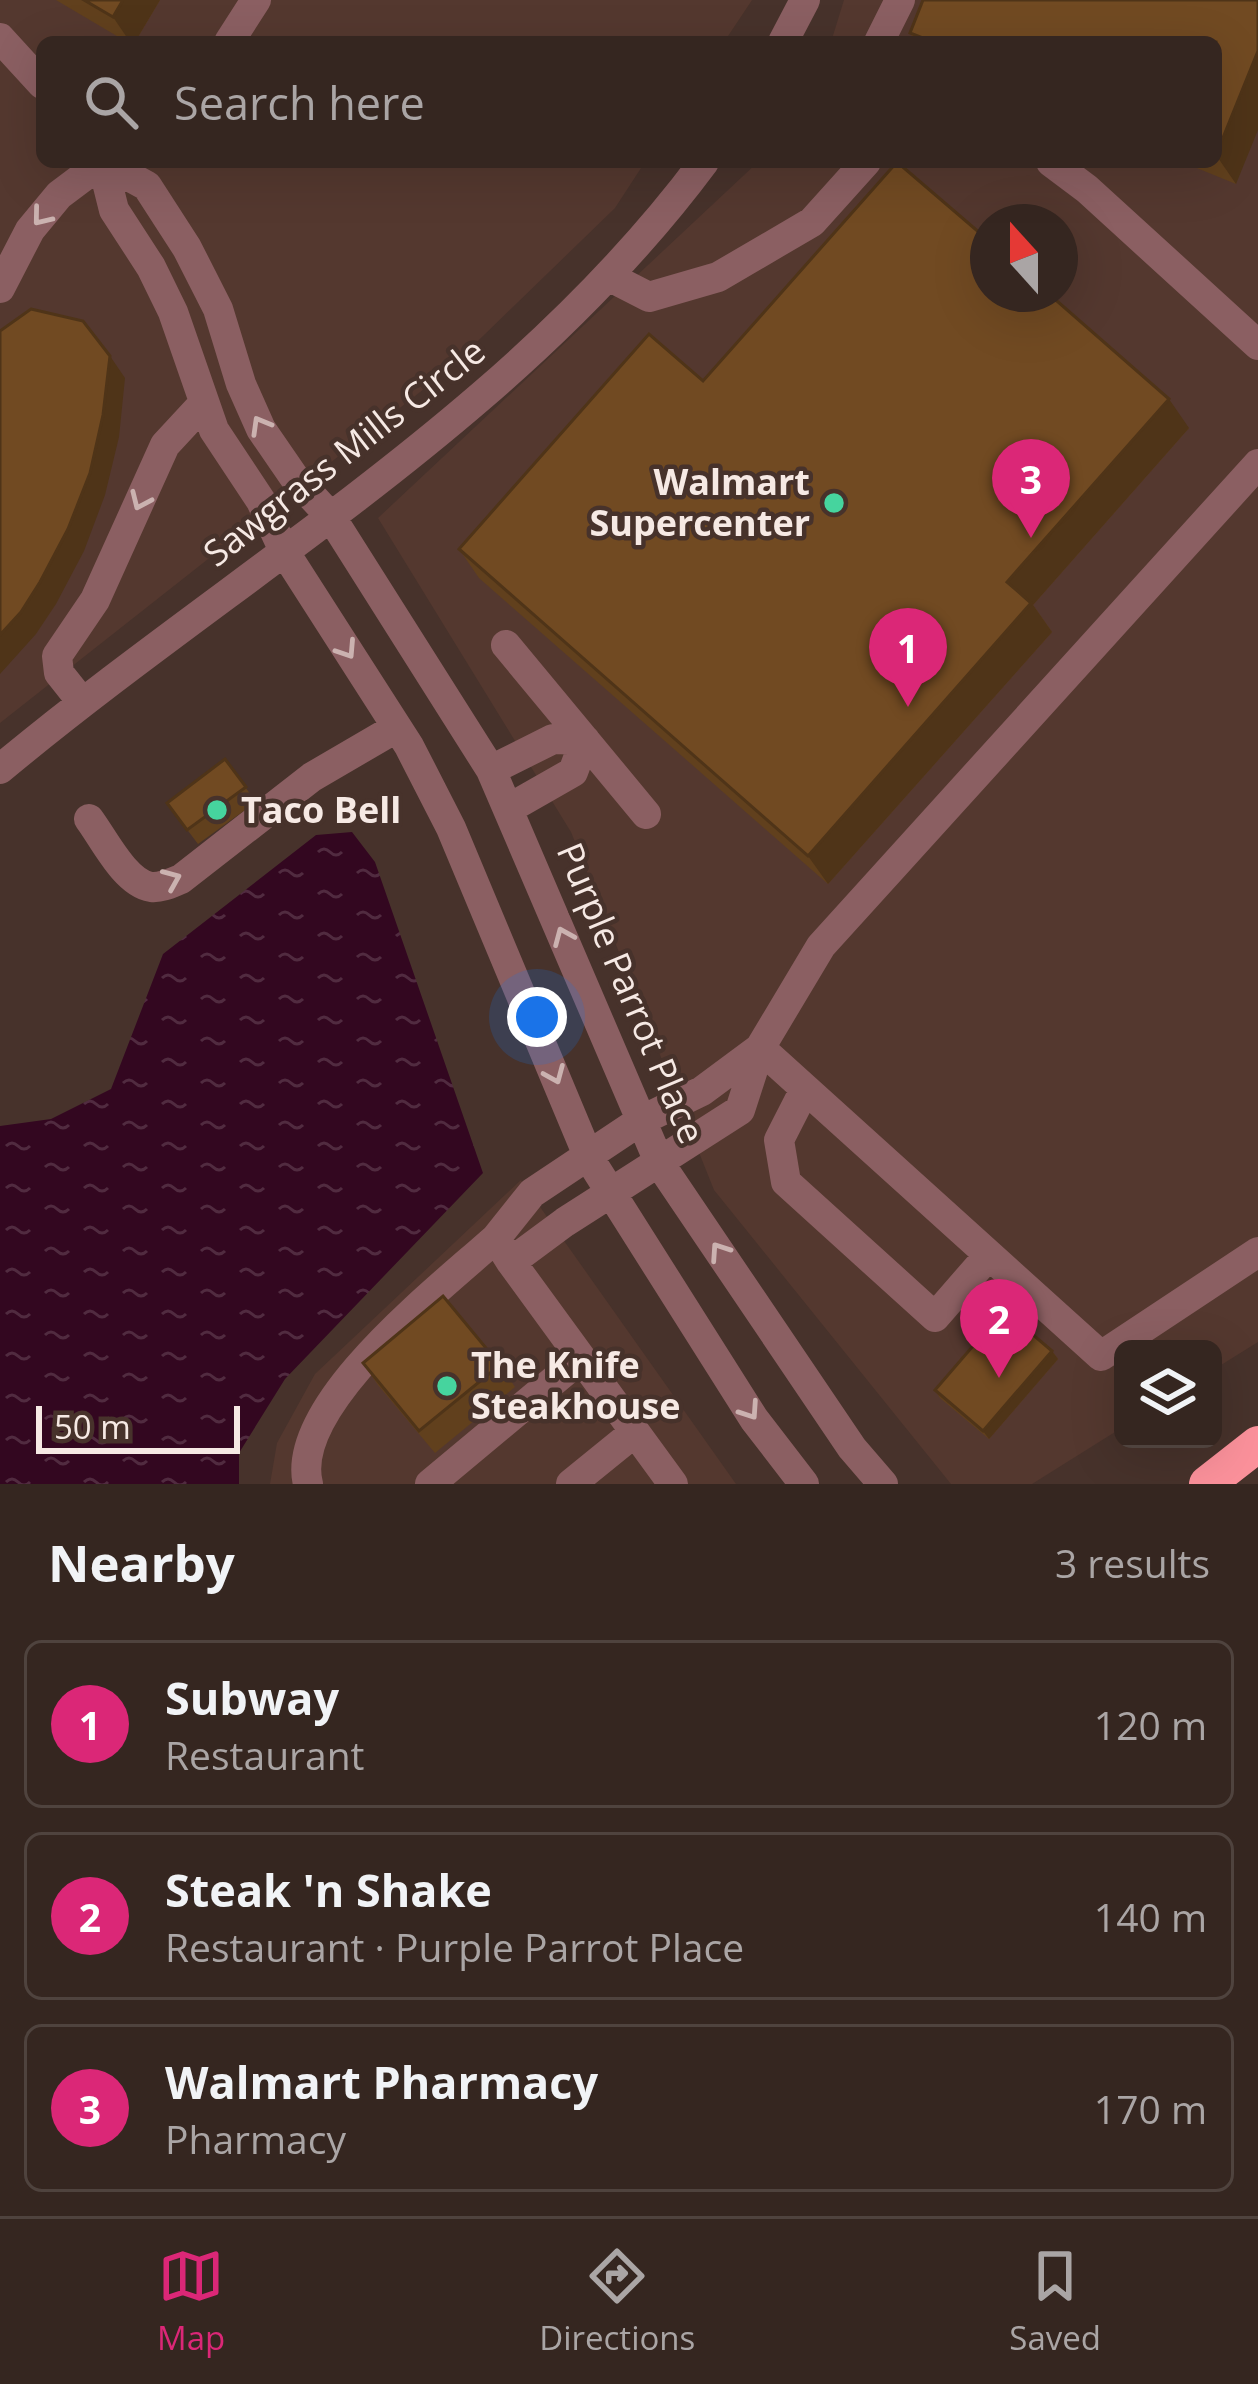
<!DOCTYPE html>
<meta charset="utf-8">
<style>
:root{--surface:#352620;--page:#40322d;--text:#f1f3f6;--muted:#aaa5a5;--line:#4f433e;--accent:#db2777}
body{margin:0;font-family:"Open Sans",sans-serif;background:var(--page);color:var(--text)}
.controls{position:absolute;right:36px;bottom:36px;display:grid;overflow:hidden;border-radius:18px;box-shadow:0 12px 48px #0002}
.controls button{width:108px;height:108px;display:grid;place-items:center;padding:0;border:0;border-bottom:3px solid var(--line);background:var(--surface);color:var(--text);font:60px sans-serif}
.compass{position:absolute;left:970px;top:204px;width:108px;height:108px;border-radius:50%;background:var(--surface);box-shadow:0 12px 48px #0002;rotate:339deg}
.scale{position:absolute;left:36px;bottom:30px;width:204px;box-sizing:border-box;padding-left:12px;border:6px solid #f6e9e4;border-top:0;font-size:33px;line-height:42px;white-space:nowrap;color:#f6e9e4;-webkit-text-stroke:9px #47322b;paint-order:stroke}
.you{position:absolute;left:537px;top:1017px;width:42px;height:42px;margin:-30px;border:9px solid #fff;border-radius:50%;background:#1a73e8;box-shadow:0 0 0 18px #1a73e833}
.badge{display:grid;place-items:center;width:78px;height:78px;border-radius:50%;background:var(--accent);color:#fff;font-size:39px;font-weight:700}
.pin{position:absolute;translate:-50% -99px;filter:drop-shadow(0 3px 6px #0008)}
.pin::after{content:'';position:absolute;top:63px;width:42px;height:36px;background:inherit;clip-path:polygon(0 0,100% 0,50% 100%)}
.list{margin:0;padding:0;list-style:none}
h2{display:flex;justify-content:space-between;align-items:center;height:156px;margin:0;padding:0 48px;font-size:51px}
h2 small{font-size:39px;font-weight:400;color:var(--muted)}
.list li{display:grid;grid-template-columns:78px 1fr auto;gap:36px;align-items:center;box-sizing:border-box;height:168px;margin:0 24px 24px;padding:0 24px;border:3px solid var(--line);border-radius:18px}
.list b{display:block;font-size:45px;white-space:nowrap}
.list p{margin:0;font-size:39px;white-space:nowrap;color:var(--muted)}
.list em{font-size:39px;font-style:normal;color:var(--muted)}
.icon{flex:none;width:66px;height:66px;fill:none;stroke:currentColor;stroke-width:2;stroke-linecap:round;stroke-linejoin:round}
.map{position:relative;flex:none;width:1258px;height:1484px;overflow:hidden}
.search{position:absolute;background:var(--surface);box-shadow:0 12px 48px #0002;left:36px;right:36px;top:36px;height:132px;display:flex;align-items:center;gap:30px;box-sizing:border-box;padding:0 42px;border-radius:18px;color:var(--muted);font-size:45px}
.sheet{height:732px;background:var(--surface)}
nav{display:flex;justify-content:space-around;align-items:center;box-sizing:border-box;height:168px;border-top:3px solid var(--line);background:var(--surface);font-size:33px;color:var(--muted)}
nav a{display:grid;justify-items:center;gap:6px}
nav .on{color:var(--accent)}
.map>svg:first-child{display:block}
.built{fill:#54382f;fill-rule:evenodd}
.water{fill:url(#water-ripples)}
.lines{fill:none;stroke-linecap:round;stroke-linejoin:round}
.minor{stroke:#8b5f62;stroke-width:30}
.highway{stroke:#fb919b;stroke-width:36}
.wall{fill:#61401d}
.shaded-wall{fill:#4f3418}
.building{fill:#714a22;stroke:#4f3418;stroke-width:3}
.oneway{stroke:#cbb2b0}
.poi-dot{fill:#46d49e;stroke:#47322b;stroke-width:4.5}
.labels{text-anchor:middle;stroke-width:9;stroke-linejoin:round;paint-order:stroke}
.street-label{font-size:36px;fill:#f6e9e4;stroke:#47322b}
.poi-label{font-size:36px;font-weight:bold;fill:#f6e9e4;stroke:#47322b;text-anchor:start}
</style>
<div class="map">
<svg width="1258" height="1484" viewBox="0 0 1258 1484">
<defs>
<pattern id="water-ripples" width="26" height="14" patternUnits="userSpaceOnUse" patternTransform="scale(3)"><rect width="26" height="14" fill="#330720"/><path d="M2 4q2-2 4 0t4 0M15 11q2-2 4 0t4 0" fill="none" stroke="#512b40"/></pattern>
</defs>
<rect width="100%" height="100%" fill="#47322b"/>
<path class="built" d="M0 0H752L724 42H42V162H645L615 208 448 370 0 723Z
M844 0H1258V1342L1213 1370V1349H1123V1427L1032 1484H951L714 1190 571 832 378 518 758 162H1216V42H831ZM988 222H1060V294H988Z
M521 1180 736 1484H270L277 1443 315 1374Z"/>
<path class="water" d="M352 832 375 862 483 1173 285 1379 239 1453V1484H0V1126L51 1119 111 1089 163 954 316 835Z"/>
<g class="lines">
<path class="minor" d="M0 38 42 84
M229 42 256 0
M783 42 805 0
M879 42 900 0
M102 162 114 210 151 267 173 312 214 430 261 501 284 551 409 746 451 828 589 1158 754 1419 804 1484
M103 162 147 186 187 248 218 309 241 384 261 429 294 477 331 517 491 770 660 1164 852 1448 883 1484
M1051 162 1087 189 1258 345
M608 276 649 297 718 277 812 222 866 162
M0 288 30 230 59 195 103 162
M1258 464 821 946 760 1048 1101 1356 1258 1252
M506 645 646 814
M82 702 59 673 57 656 95 600 165 445 203 404
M0 769C239 570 515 416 704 162
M491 770 553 739 585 740 573 772 510 808
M89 819C104 839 125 883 151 887 162 888 171 883 181 879L312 777 396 728
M760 1048 740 1110 565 1222 511 1262 496 1238 532 1193 640 1121 702 1091Z
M805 1089 779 1140 786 1182 935 1317 989 1255
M511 1262 673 1484
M308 1484C288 1405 443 1286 496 1238
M430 1484 581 1358
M571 1484 635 1432"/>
<path class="highway" d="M1207 1484 1258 1444"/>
</g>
<path class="wall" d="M56 0H160L135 42H127Z
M1258 0 1236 184 1182 162H1216V42H916L910 33Z
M703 381 1189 428 1033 605 1052 632 828 884 479 578 459 549Z
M225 759 256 802 198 844 167 803Z
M1052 1351 1058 1359 989 1439 940 1398 935 1390Z
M363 1363 500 1365 515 1387 435 1453 378 1385Z"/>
<path class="shaded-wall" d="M123 0H160L135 42H130L113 17Z
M1258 51V130L1236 184 1216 155Z
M110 356 125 378 119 437 105 495 84 551 56 604 36 634 0 674V635Z
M1169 399 1189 428 1033 605 1052 632 828 884 808 856 1007 582Z
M1052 1351 1058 1359 989 1439 983 1431Z"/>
<path class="building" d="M84 0H123L113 17Z
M923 0H1258V51L1216 155V42H933L910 33Z
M897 162 988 240V294H1049L1169 399 1007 582 1031 603 808 856 459 549 649 334 703 381Z
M31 309 83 321 110 356 103 415 90 473 68 529 40 582 21 612 0 635V331Z
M225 759 246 787 187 830 167 803Z
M443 1296 500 1365 419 1431 363 1363Z
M1004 1310 1052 1351 983 1431 935 1390Z"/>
<defs><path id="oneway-chevron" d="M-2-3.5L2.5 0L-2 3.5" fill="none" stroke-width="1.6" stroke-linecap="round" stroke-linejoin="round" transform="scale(3)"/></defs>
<g class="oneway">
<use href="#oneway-chevron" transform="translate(41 217) rotate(129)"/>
<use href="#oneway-chevron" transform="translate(260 425) rotate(-120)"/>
<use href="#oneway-chevron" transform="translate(140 501) rotate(114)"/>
<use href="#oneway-chevron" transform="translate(347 650) rotate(57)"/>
<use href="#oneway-chevron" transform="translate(172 879) rotate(-23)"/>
<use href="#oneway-chevron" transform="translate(563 936) rotate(-113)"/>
<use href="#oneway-chevron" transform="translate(555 1075) rotate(67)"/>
<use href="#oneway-chevron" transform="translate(719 1251) rotate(-124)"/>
<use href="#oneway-chevron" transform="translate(750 1411) rotate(56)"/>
</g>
<g class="poi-dot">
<circle cx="834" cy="503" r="12"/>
<circle cx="217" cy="810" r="12"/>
<circle cx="447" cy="1386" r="12"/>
</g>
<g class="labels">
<g class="street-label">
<text transform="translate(344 452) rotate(-38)" y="13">Sawgrass Mills Circle</text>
<text transform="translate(631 993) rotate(67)" y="13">Purple Parrot Place</text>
</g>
<g class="poi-label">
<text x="810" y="495" text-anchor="end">Walmart<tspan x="810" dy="41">Supercenter</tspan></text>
<text x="241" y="823">Taco Bell</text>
<text x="471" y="1378">The Knife<tspan x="471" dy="41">Steakhouse</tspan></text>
</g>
</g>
</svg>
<div class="controls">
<button><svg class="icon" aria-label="layers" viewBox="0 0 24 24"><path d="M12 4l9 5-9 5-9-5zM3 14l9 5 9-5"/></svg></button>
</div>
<svg class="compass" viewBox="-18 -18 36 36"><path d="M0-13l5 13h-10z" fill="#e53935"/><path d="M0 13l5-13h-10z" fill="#aaa5a5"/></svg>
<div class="scale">50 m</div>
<div class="you"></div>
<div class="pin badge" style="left:908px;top:707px">1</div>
<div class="pin badge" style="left:999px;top:1378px">2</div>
<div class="pin badge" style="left:1031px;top:538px">3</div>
<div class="search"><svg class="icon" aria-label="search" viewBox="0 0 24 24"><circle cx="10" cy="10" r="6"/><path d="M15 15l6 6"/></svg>Search here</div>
</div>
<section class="sheet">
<h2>Nearby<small>3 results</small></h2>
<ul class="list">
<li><span class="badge">1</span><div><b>Subway</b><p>Restaurant</p></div><em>120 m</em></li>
<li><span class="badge">2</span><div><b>Steak 'n Shake</b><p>Restaurant · Purple Parrot Place</p></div><em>140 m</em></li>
<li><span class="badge">3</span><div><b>Walmart Pharmacy</b><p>Pharmacy</p></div><em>170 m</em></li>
</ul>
</section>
<nav>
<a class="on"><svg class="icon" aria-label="map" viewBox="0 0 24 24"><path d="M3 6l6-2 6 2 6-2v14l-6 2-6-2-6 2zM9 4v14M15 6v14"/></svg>Map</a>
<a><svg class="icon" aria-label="directions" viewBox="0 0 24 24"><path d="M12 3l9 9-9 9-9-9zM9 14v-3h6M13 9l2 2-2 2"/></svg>Directions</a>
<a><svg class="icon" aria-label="saved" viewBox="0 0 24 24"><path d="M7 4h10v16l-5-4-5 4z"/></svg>Saved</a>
</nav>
